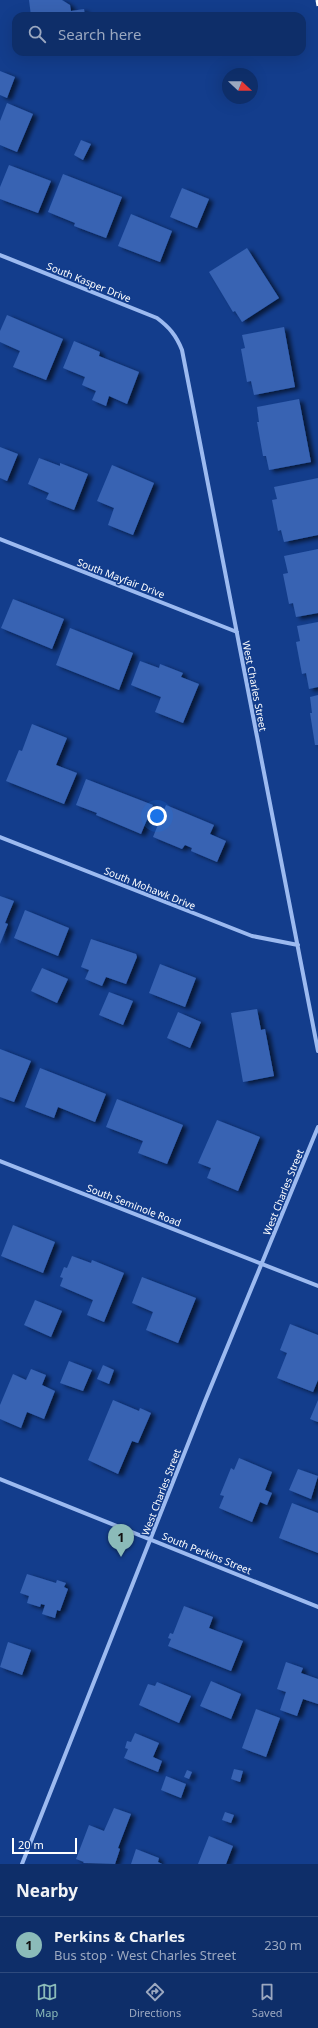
<!DOCTYPE html>
<meta charset="utf-8">
<style>
:root{--surface:#0e2e69;--page:#1c3a71;--text:#f1f3f6;--muted:#9ba8c0;--line:#2e4a7d;--accent:#8bbbb9}
body{margin:0;font-family:"Noto Sans",sans-serif;background:var(--page);color:var(--text)}
.compass{position:absolute;left:222px;top:68px;width:36px;height:36px;border-radius:50%;background:var(--surface);box-shadow:0 4px 16px #0002;rotate:112deg}
.scale{position:absolute;left:12px;bottom:10px;width:65px;box-sizing:border-box;padding-left:4px;border:2px solid #fff;border-top:0;font-size:11px;line-height:14px;white-space:nowrap;color:#fff;-webkit-text-stroke:3px #133d8c;paint-order:stroke}
.you{position:absolute;left:157px;top:816px;width:14px;height:14px;margin:-10px;border:3px solid #fff;border-radius:50%;background:#1a73e8;box-shadow:0 0 0 6px #1a73e833}
.badge{display:grid;place-items:center;width:26px;height:26px;border-radius:50%;background:var(--accent);color:#111;font-size:13px;font-weight:700}
.pin{position:absolute;translate:-50% -33px;filter:drop-shadow(0 1px 2px #0008)}
.pin::after{content:'';position:absolute;top:21px;width:14px;height:12px;background:inherit;clip-path:polygon(0 0,100% 0,50% 100%)}
.list{margin:0;padding:0;list-style:none}
h2{display:flex;justify-content:space-between;align-items:center;height:52px;margin:0;padding:0 16px;font-size:17px}
h2 small{font-size:13px;font-weight:400;color:var(--muted)}
.list li{display:grid;grid-template-columns:26px 1fr auto;gap:12px;align-items:center;box-sizing:border-box;height:56px;padding:0 16px;border-top:1px solid var(--line)}
.list b{display:block;font-size:15px;white-space:nowrap}
.list p{margin:0;font-size:13px;white-space:nowrap;color:var(--muted)}
.list em{font-size:13px;font-style:normal;color:var(--muted)}
.icon{flex:none;width:22px;height:22px;fill:none;stroke:currentColor;stroke-width:2;stroke-linecap:round;stroke-linejoin:round}
.map{position:relative;flex:none;width:318px;height:1864px;overflow:hidden}
.search{position:absolute;background:var(--surface);box-shadow:0 4px 16px #0002;left:12px;right:12px;top:12px;height:44px;display:flex;align-items:center;gap:10px;box-sizing:border-box;padding:0 14px;border-radius:12px;color:var(--muted);font-size:15px}
.sheet{height:108px;background:var(--surface)}
nav{display:flex;justify-content:space-around;align-items:center;box-sizing:border-box;height:56px;border-top:1px solid var(--line);background:var(--surface);font-size:11px;color:var(--muted)}
nav a{display:grid;justify-items:center;gap:2px}
nav .on{color:var(--accent)}
.map>svg:first-child{display:block}
.building{fill:#3763b3;filter:url(#shadow)}
.lines{fill:none;stroke-linecap:round;stroke-linejoin:round}
.street{stroke:#9cbaf0;stroke-width:4}
.rail{stroke:#fff;stroke-width:3;stroke-dasharray:7 3;stroke-linecap:butt}
.labels{text-anchor:middle;stroke-width:3;stroke-linejoin:round;paint-order:stroke}
.street-label{font-size:10px;fill:#fff;stroke:#133d8c}
</style>
<div class="map">
<svg width="318" height="1864" viewBox="0 0 318 1864">
<defs>
<filter id="shadow"><feDropShadow dx="4.5" dy="2.5" stdDeviation="2" flood-color="#0009"/></filter>
</defs>
<rect width="100%" height="100%" fill="#133d8c"/>
<path class="building" d="M29 0H62L70 5 71 11 84 9 85 16H31Z
M0 71 15 77 7 98 0 95Z
M7 103 33 114 17 152 0 145V121Z
M81 140 91 144 83 160 74 155Z
M9 165 51 181 38 213 0 199V187Z
M63 174 122 197 106 238 74 226 75 223 48 212Z
M182 188 209 199 197 228 170 217Z
M131 214 172 231 160 262 118 246Z
M247 248 279 298 242 322 235 311 233 312 209 272Z
M7 315 63 339 46 380 13 367 20 351 0 342V331Z
M284 327 295 387 254 395 251 381 247 382 241 349 245 348 242 335Z
M74 341 100 352 99 356 139 372 127 404 109 396 106 406 92 400 96 391 82 385 85 377 63 368Z
M299 399 311 462 269 470 266 456H263L257 422H259L257 407Z
M0 447 18 454 7 481 0 478Z
M39 458 60 466V463L88 474 74 510 46 499 49 493 28 484Z
M112 465 154 483 133 535 108 525 114 508 97 501Z
M318 478V535L284 542 281 530 278 531 272 500 277 499 274 487Z
M318 549V613L296 617 293 603 289 604 283 574 288 573 284 556Z
M13 599 64 619 52 649 1 628Z
M318 622V687L309 689 306 673 302 674 296 642 300 641 297 626Z
M70 628 133 653 119 690 56 665Z
M140 661 159 668 160 664 183 673 181 677 199 684 183 723 155 712 161 697 131 685Z
M318 695V745H315L310 713H312L310 697Z
M32 724 67 738 56 765 77 773 64 804 6 781 19 750 22 751Z
M86 779 153 805 141 834 96 815 97 813 76 805Z
M166 805 214 825 210 834 226 841 217 862 191 851 192 848 185 845 182 849 153 837Z
M0 896 14 901 5 923 8 924 0 944Z
M25 910 69 928 58 956 14 938Z
M91 939 136 954 137 957 126 984 106 977 102 986 85 979 89 970 81 967Z
M160 964 196 978 185 1007 149 993Z
M42 968 68 979 57 1003 31 991Z
M109 992 133 1001 123 1025 99 1015Z
M257 1009 261 1030 265 1029 274 1076 243 1082 231 1013Z
M178 1012 201 1022 190 1048 167 1038Z
M0 1049 31 1061 14 1102 0 1097Z
M40 1068 106 1094 95 1122 58 1107 54 1118 25 1107Z
M117 1099 183 1125 167 1164 138 1153 143 1141 106 1127Z
M217 1120 260 1137 238 1191 207 1178 211 1168 198 1163Z
M13 1225 55 1242 43 1273 1 1256Z
M72 1256 91 1263 92 1260 124 1273 104 1322 87 1315 93 1300 60 1286 63 1278 60 1277 64 1267 67 1268Z
M142 1277 196 1298 178 1343 146 1330 153 1312 132 1303Z
M35 1300 62 1311 51 1337 24 1325Z
M290 1324 318 1335V1380L313 1392 277 1378 287 1353 280 1350Z
M69 1361 92 1370 83 1391 60 1383Z
M103 1365 114 1370 109 1384 97 1379Z
M31 1369 46 1375 42 1385 55 1391 44 1419 27 1412 21 1428 0 1419V1405L13 1374 26 1380Z
M113 1400 139 1411 140 1408 151 1413 138 1443 132 1441 118 1474 88 1460Z
M318 1400V1422L310 1419Z
M239 1458 272 1472 265 1490 272 1493 267 1505 260 1502 252 1522 219 1508 224 1496 220 1495 231 1468 234 1470Z
M298 1469 318 1476 311 1499 289 1490Z
M292 1503 318 1513V1553L279 1538Z
M27 1574 56 1583 57 1580 66 1583 64 1587 68 1589 60 1611 57 1610 55 1618 42 1614 45 1605 41 1604 40 1607 27 1603 29 1596 20 1593Z
M184 1606 213 1617 209 1628 243 1641 231 1671 168 1646 171 1639 168 1638 170 1633 173 1634Z
M8 1642 31 1650 22 1675 0 1667Z
M286 1662 303 1668 301 1673 318 1679V1704L303 1699 297 1716 280 1710 286 1692 277 1689Z
M211 1681 241 1694 231 1719 200 1706Z
M157 1682 191 1696 179 1723 139 1705 148 1684 155 1686Z
M256 1709 280 1718 266 1757 242 1748Z
M135 1733 159 1743 153 1757 162 1761 158 1772 124 1758 128 1749 125 1748 127 1741 131 1742Z
M234 1769 243 1771 240 1782 231 1779Z
M187 1770 192 1772 189 1779 184 1777Z
M166 1776 186 1784 181 1798 161 1790Z
M114 1808 131 1814 118 1848 120 1849 115 1864 83 1863 84 1862 76 1859 89 1825 104 1831Z
M225 1812 234 1815 231 1823 222 1820Z
M209 1836 233 1846 226 1864H198Z
M136 1849 159 1858 158 1862 162 1864H131Z"/>
<g class="lines">
<path class="street" d="M0 255 157 318C169 327 176 335 182 350L318 1051
M0 539 237 632
M0 837 252 936 298 945
M0 1161 318 1286
M0 1479 318 1607
M22 1864 205 1401 318 1127"/>
<path class="rail" d="M317 0 318 6"/>
</g>
<g class="labels">
<g class="street-label">
<text transform="translate(89 282) rotate(22)" y="4">South Kasper Drive</text>
<text transform="translate(121 578) rotate(21)" y="4">South Mayfair Drive</text>
<text transform="translate(255 686) rotate(79)" y="4">West Charles Street</text>
<text transform="translate(150 888) rotate(22)" y="4">South Mohawk Drive</text>
<text transform="translate(283 1192) rotate(-68)" y="4">West Charles Street</text>
<text transform="translate(134 1205) rotate(21)" y="4">South Seminole Road</text>
<text transform="translate(161 1492) rotate(-69)" y="4">West Charles Street</text>
<text transform="translate(207 1553) rotate(22)" y="4">South Perkins Street</text>
</g>
</g>
</svg>
<svg class="compass" viewBox="-18 -18 36 36"><path d="M0-13l5 13h-10z" fill="#e53935"/><path d="M0 13l5-13h-10z" fill="#9ba8c0"/></svg>
<div class="scale">20 m</div>
<div class="you"></div>
<div class="pin badge" style="left:121px;top:1557px">1</div>
<div class="search"><svg class="icon" aria-label="search" viewBox="0 0 24 24"><circle cx="10" cy="10" r="6"/><path d="M15 15l6 6"/></svg>Search here</div>
</div>
<section class="sheet">
<h2>Nearby<small></small></h2>
<ul class="list">
<li><span class="badge">1</span><div><b>Perkins &amp; Charles</b><p>Bus stop · West Charles Street</p></div><em>230 m</em></li>
</ul>
</section>
<nav>
<a class="on"><svg class="icon" aria-label="map" viewBox="0 0 24 24"><path d="M3 6l6-2 6 2 6-2v14l-6 2-6-2-6 2zM9 4v14M15 6v14"/></svg>Map</a>
<a><svg class="icon" aria-label="directions" viewBox="0 0 24 24"><path d="M12 3l9 9-9 9-9-9zM9 14v-3h6M13 9l2 2-2 2"/></svg>Directions</a>
<a><svg class="icon" aria-label="saved" viewBox="0 0 24 24"><path d="M7 4h10v16l-5-4-5 4z"/></svg>Saved</a>
</nav>
